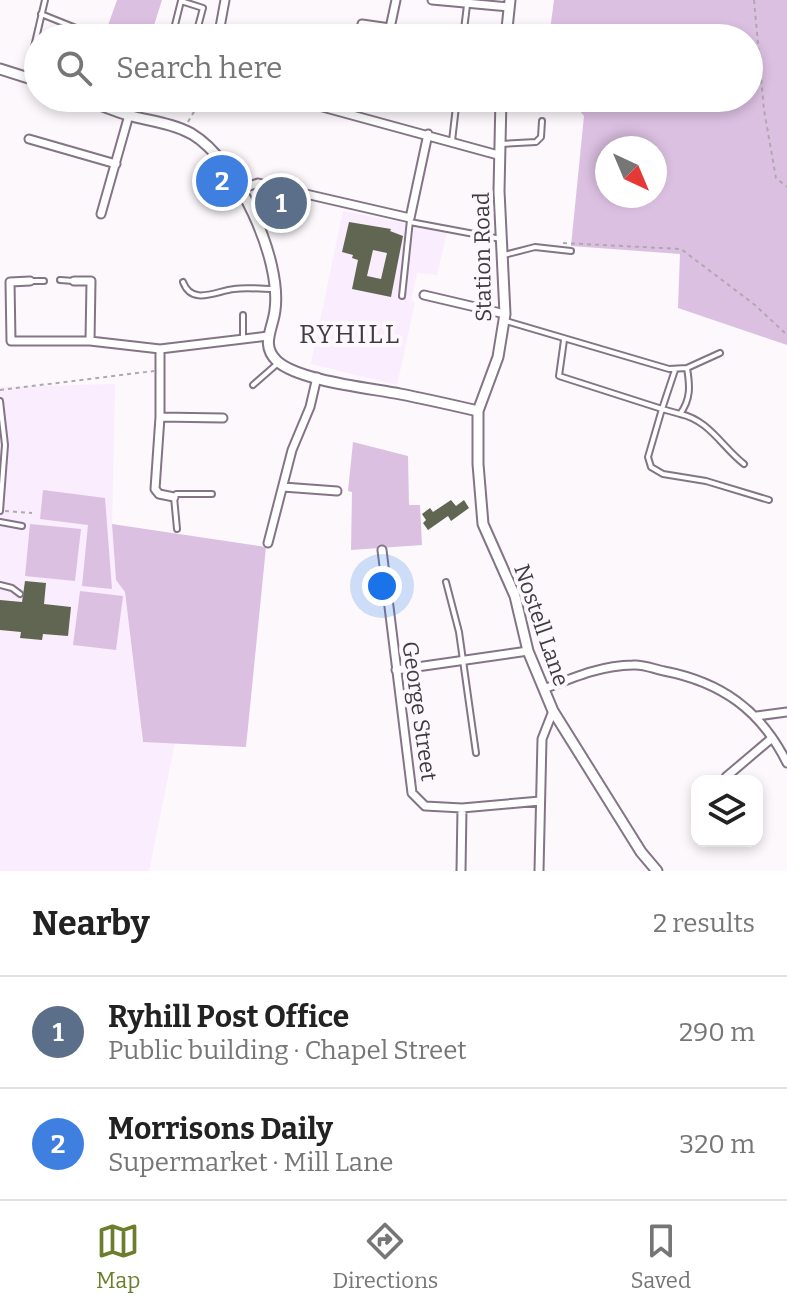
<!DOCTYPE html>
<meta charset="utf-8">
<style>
:root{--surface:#fff;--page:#f2f2f2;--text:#222;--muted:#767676;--line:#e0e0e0;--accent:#6c7d2b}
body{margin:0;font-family:Bitter,serif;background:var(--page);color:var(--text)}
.controls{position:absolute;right:24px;bottom:24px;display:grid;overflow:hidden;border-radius:16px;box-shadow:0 4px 12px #0003}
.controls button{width:72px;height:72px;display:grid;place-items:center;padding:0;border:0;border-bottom:2px solid var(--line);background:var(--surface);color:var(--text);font:40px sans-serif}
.compass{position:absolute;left:595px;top:136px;width:72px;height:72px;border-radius:50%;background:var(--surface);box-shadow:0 4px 12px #0003;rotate:136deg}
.you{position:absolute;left:382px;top:586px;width:28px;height:28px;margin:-20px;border:6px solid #fff;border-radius:50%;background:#1a73e8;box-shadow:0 0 0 12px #1a73e833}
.badge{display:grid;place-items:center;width:52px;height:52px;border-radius:50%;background:var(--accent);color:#fff;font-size:26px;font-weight:700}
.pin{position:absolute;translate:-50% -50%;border:4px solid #fff;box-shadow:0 2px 8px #0006}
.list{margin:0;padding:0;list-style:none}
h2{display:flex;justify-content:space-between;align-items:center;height:104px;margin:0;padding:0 32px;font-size:34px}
h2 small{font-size:26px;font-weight:400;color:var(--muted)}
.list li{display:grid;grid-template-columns:52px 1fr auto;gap:24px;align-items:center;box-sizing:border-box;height:112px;padding:0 32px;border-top:2px solid var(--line)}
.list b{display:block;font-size:30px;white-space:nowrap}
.list p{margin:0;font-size:26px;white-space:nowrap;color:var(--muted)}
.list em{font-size:26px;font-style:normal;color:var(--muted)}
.icon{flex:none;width:44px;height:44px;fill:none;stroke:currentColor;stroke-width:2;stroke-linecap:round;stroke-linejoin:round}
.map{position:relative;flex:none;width:787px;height:871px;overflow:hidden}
.search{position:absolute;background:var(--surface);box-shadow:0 4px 12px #0003;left:24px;right:24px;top:24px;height:88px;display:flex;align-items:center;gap:20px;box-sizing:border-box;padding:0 28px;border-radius:44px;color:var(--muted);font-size:30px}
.sheet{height:328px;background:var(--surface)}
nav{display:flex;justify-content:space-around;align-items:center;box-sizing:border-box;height:112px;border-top:2px solid var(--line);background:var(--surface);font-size:22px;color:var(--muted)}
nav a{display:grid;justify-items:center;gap:4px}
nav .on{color:var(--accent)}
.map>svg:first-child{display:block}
.built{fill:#faedfd}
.green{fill:#dcc0e2;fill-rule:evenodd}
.building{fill:#606651;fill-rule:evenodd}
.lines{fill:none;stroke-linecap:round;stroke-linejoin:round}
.service-casing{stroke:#837486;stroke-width:8}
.minor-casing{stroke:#837486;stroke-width:11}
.tertiary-casing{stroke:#837486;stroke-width:13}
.path{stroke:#aea9af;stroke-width:2;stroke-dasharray:4 4;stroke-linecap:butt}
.service{stroke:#fff;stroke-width:4}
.minor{stroke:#fff;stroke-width:7}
.tertiary{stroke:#fff;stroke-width:9}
.labels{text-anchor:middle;stroke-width:8;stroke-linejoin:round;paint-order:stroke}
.street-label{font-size:22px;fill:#413a42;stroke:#fcf8fc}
.quarter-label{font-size:26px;letter-spacing:2px;fill:#413a42;stroke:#fcf8fc}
</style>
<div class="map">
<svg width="787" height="871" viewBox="0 0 787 871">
<rect width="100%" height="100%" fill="#fcf8fc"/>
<path class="built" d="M343 211 447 232 437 275 417 273 411 300 415 302 397 385 311 364Z
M115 384 112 524 116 580 125 592 142 742H175L149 871H0V387Z"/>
<path class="green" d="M117 0H162L150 38H115L105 34Z
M554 0H787V345L678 308 680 254 571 246 584 116 569 98H749V38H549ZM607 148H655V196H607Z
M353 442 408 456 409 505H420L422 545 351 550 352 492 348 491Z
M43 490 105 498 112 589 82 586 88 525 40 519Z
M30 524 81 529 75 581 25 576Z
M112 524 266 547 246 747 143 742 125 592 116 580Z
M80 591 123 596 116 650 73 645Z"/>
<path class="building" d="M261 191 299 202 294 218 262 209V206L257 205Z
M349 222 391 229 390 231 403 236 391 297 352 289 358 260 352 258 353 255 342 252ZM373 250 387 253 381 279 367 276Z
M451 500 456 506 464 500 469 508 451 521 448 516 428 530 423 523 426 520 422 514 430 508 433 512Z
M25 581 46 583 44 604 71 607 68 636 43 634 42 640 20 638 21 632 0 630V600L22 602Z"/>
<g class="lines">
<g class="service-casing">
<path id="service" d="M41 14 101 38
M195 38 203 8 181 1 174 29 195 36
M463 38 467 5
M27 77 45 0
M452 141 457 98
M501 144 536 142 541 137 542 121
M410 222 501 239
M504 255 535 247 571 251
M60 280 74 281
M30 281H44
M183 282C192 306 216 291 234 289 247 287 260 289 273 289
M402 296 410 220
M506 321 669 369 687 368 720 353
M243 337V315
M564 340 559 376 662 409 675 370
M687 368C690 386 691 399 680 414L662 409 648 457 651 467 663 474 706 481 769 500
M253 385 277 364
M0 401 5 445 0 511
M680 414C709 420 722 447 744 464
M0 522 22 526
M177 529 174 497 176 494H212
M446 582 459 632 476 753
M0 585 12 588 20 594"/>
</g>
<g class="minor-casing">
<path id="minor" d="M432 0 509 7
M362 24 390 28
M218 38 225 0
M391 38 390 28 396 0
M269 98 308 103 498 155
M29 139 116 164
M241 189 258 183 410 218 428 134
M101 214 129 115
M30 281 10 282 11 341H90L160 349 268 336
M74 281H91L90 341
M424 295 505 314
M160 349V417L155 489 159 494 174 497
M160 417 223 418
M283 487 337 491
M268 543 292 450 310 407 317 377
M382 550 412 793 425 806 462 808 540 801
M396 670 528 651
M544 689C572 678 602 665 633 665 643 664 654 669 664 671 721 682 761 710 787 763
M757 716 787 712
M726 777 772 738
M461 871 462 808
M539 871 542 739 553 711"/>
</g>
<g class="tertiary-casing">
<path id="tertiary" d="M506 38 510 0
M0 69 38 81
M82 98C97 104 112 110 128 115 149 121 172 123 192 134 237 161 282 259 275 310 273 329 260 345 277 361 299 381 370 388 400 394 426 399 452 405 478 411
M501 98 499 191 505 314 498 357 478 411V464L483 524 515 596 528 651 553 711 641 852 657 871"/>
</g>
<path class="path" d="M754 0 764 110 776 178 787 187
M188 122 202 98
M563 243 681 249 755 305 787 335
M0 390 154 371
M5 511 32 513"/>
<use href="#service" class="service"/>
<use href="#minor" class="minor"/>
<use href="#tertiary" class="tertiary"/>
</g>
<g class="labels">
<g class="street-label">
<text transform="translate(482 257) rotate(-91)" y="8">Station Road</text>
<text transform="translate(542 625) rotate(71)" y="8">Nostell Lane</text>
<text transform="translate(420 711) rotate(82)" y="8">George Street</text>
</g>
<g class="quarter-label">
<text x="350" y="343">RYHILL</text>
</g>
</g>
</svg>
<div class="controls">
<button><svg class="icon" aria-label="layers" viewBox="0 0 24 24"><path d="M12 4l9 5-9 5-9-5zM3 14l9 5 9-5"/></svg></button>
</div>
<svg class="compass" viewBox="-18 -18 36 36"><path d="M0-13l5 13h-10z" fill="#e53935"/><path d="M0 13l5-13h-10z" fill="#767676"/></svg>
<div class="you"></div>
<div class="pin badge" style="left:281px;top:203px;background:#5c6f8a">1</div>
<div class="pin badge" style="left:222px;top:181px;background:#3f7fe0">2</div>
<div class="search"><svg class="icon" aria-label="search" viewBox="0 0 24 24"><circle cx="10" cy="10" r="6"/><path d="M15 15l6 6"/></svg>Search here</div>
</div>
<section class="sheet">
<h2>Nearby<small>2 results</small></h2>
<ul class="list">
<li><span class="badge" style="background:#5c6f8a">1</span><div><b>Ryhill Post Office</b><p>Public building · Chapel Street</p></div><em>290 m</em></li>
<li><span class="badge" style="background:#3f7fe0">2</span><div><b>Morrisons Daily</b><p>Supermarket · Mill Lane</p></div><em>320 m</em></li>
</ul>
</section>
<nav>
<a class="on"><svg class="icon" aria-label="map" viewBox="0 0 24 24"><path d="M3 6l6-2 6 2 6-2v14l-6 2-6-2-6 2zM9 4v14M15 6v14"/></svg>Map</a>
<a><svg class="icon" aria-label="directions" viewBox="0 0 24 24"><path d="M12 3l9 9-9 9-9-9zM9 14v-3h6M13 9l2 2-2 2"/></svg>Directions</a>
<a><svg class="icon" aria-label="saved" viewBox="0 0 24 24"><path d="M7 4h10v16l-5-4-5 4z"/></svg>Saved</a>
</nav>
